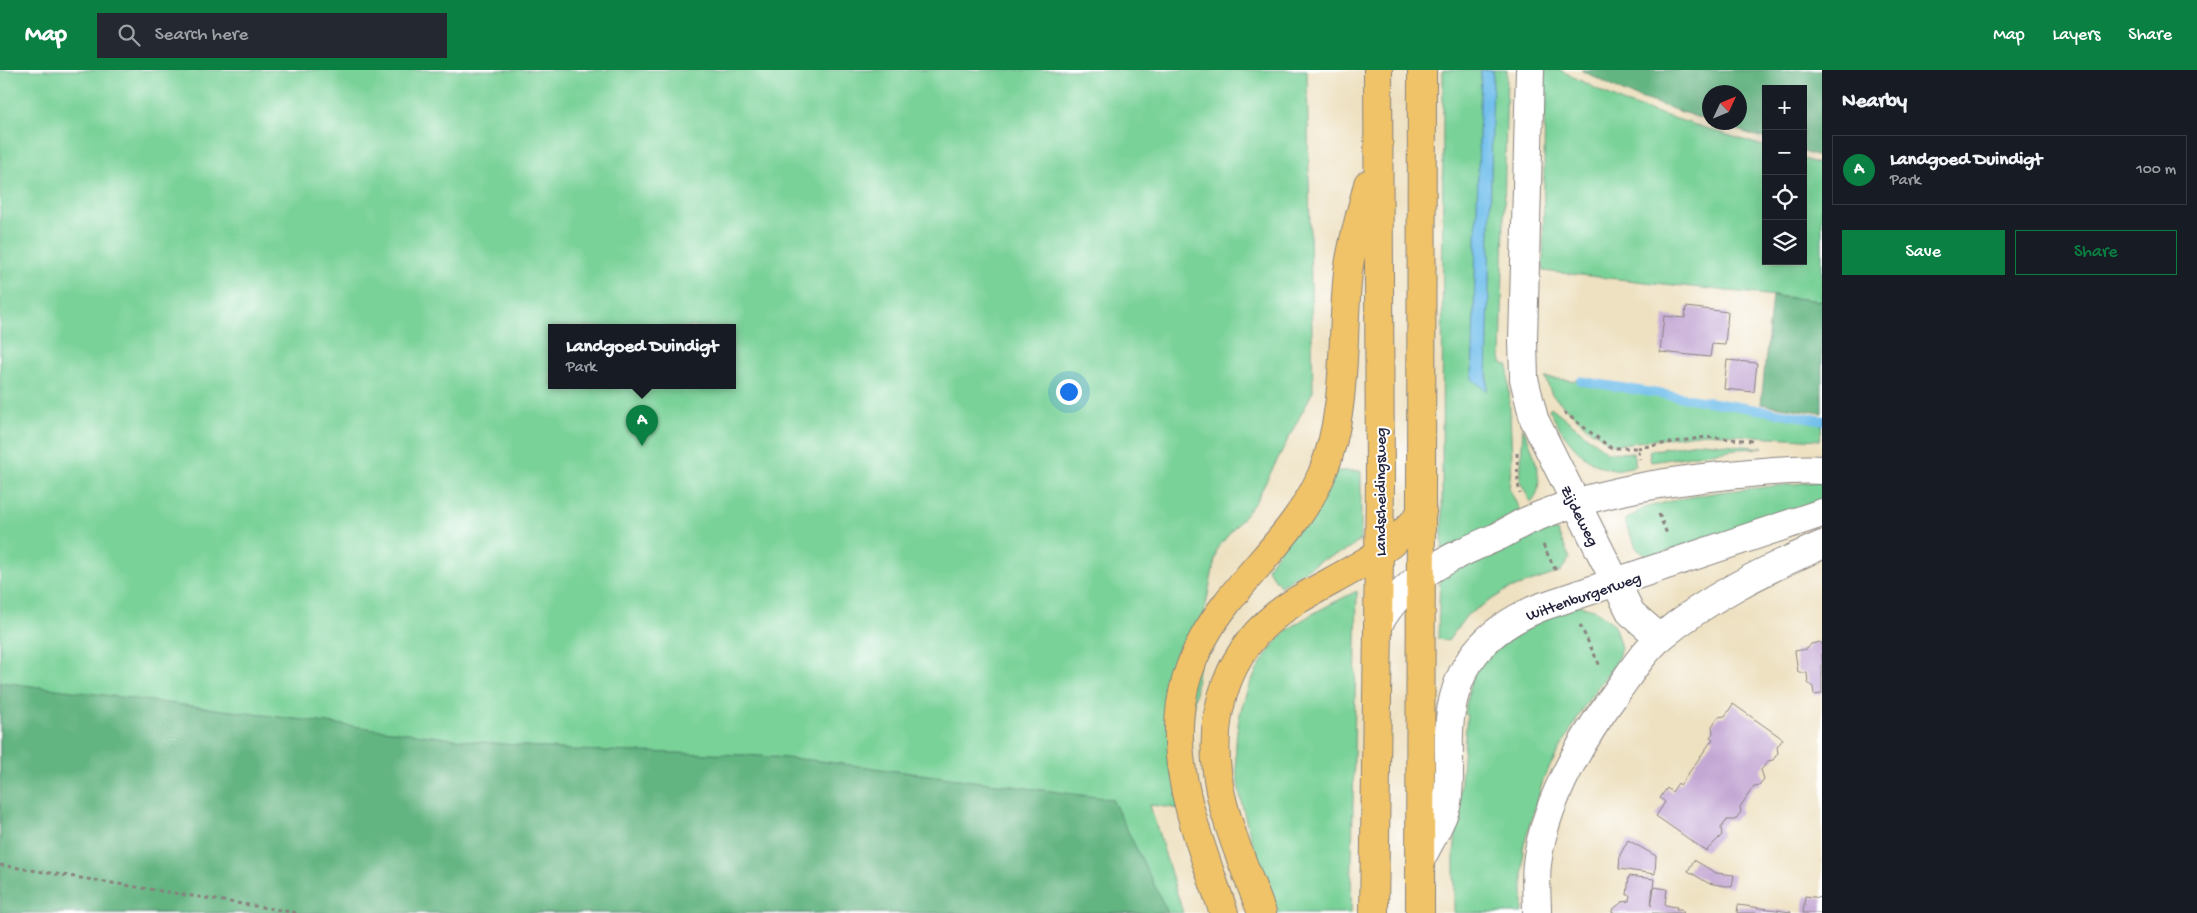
<!DOCTYPE html>
<meta charset="utf-8">
<style>
:root{--surface:#171b24;--page:#242831;--text:#f1f3f6;--muted:#9ea1a6;--line:#363941;--accent:#0b8043}
body{margin:0;font-family:"Gochi Hand",sans-serif;background:var(--page);color:var(--text)}
.controls{position:absolute;right:15px;top:15px;display:grid;overflow:hidden;border-radius:0px;box-shadow:0 5px 20px #0002}
.controls button{width:45px;height:45px;display:grid;place-items:center;padding:0;border:0;border-bottom:1px solid var(--line);background:var(--surface);color:var(--text);font:25px sans-serif}
.compass{position:absolute;left:1702px;top:15px;width:45px;height:45px;border-radius:50%;background:var(--surface);box-shadow:0 5px 20px #0002;rotate:46deg}
.you{position:absolute;left:1068px;top:321px;width:18px;height:18px;margin:-12px;border:4px solid #fff;border-radius:50%;background:#1a73e8;box-shadow:0 0 0 8px #1a73e833}
.badge{display:grid;place-items:center;width:32px;height:32px;border-radius:50%;background:var(--accent);color:#fff;font-size:16px;font-weight:700}
.pin{position:absolute;translate:-50% -41px;filter:drop-shadow(0 1px 2px #0008)}
.pin::after{content:'';position:absolute;top:26px;width:18px;height:15px;background:inherit;clip-path:polygon(0 0,100% 0,50% 100%)}
.popup{position:absolute;left:548px;top:254px;width:188px;height:65px;box-sizing:border-box;display:grid;place-content:center;border-radius:0px;background:var(--surface);filter:drop-shadow(0 1px 4px #0005);font-size:16px;white-space:nowrap;color:var(--muted)}
.popup b{font-size:19px;color:var(--text)}
.popup::after{content:'';position:absolute;left:50%;top:100%;margin-left:-10px;border:10px solid transparent;border-top-color:var(--surface)}
.list{margin:0;padding:0;list-style:none}
h2{display:flex;justify-content:space-between;align-items:center;height:65px;margin:0;padding:0 20px;font-size:21px}
h2 small{font-size:16px;font-weight:400;color:var(--muted)}
.list li{display:grid;grid-template-columns:32px 1fr auto;gap:15px;align-items:center;box-sizing:border-box;height:70px;margin:0 10px 10px;padding:0 10px;border:1px solid var(--line);border-radius:0px}
.list b{display:block;font-size:19px;white-space:nowrap}
.list p{margin:0;font-size:16px;white-space:nowrap;color:var(--muted)}
.list em{font-size:16px;font-style:normal;color:var(--muted)}
.actions{display:flex;gap:10px;padding:15px 20px}
.actions a{flex:1;padding:11px 0;border:1px solid var(--accent);border-radius:0px;text-align:center;font-size:18px;color:var(--accent)}
.actions .main{background:var(--accent);color:#fff}
.icon{flex:none;width:28px;height:28px;fill:none;stroke:currentColor;stroke-width:2;stroke-linecap:round;stroke-linejoin:round}
.map{position:relative;flex:none;width:1822px;height:843px;overflow:hidden}
header{display:flex;align-items:center;gap:30px;box-sizing:border-box;height:70px;padding:0 25px;background:var(--accent);color:#fff}
header strong{font-size:24px}
nav{display:flex;gap:28px;margin-inline-start:auto;font-size:18px}
.search{width:350px;height:45px;background:var(--page);display:flex;align-items:center;gap:12px;box-sizing:border-box;padding:0 18px;border-radius:0px;color:var(--muted);font-size:19px}
main{display:flex}
aside{flex:1;background:var(--surface)}
.map>svg:first-child{display:block}
.green{fill:#79d298;stroke:#4e7a6a;fill-rule:evenodd}
.forest{fill:#62b480;stroke:#426b5e}
.water{fill:#72bfec;stroke:#4a7094}
.lines{fill:none;stroke-linecap:round;stroke-linejoin:round}
.stream{stroke:#72bfec;stroke-width:9}
.building{fill:#c4a8d4}
.minor-casing{stroke:#88827e;stroke-width:30}
.major-casing{stroke:#88827e;stroke-width:30}
.path{stroke:#88827e;stroke-width:3;stroke-dasharray:4 4;stroke-linecap:butt}
.minor{stroke:#fff;stroke-width:28}
.major{stroke:#f0c369;stroke-width:28}
.labels{text-anchor:middle;stroke-width:4;stroke-linejoin:round;paint-order:stroke}
.street-label{font-size:16px;fill:#22223b;stroke:#fff}
</style>
<header>
<strong>Map</strong>
<div class="search"><svg class="icon" aria-label="search" viewBox="0 0 24 24"><circle cx="10" cy="10" r="6"/><path d="M15 15l6 6"/></svg>Search here</div>
<nav><a>Map</a><a>Layers</a><a>Share</a></nav>
</header>
<main>
<div class="map">
<svg width="1822" height="843" viewBox="0 0 1822 843">
<rect width="100%" height="100%" fill="#fff"/>
<filter id="ink" filterUnits="userSpaceOnUse"><feTurbulence type="fractalNoise" baseFrequency=".02" numOctaves="2"/><feDisplacementMap in="SourceGraphic" scale="10" xChannelSelector="R" yChannelSelector="G"/><feConvolveMatrix kernelMatrix="1 2 1 2 8 2 1 2 1" color-interpolation-filters="sRGB"/></filter>
<filter id="wash" filterUnits="userSpaceOnUse"><feTurbulence type="fractalNoise" baseFrequency=".0096" numOctaves="4" result="noise"/><feDisplacementMap in="SourceGraphic" scale="20" xChannelSelector="R" yChannelSelector="G"/><feGaussianBlur stdDeviation="1.12" result="paint"/><feColorMatrix in="noise" values="0 0 0 0 0 0 0 0 0 0 0 0 0 0 0 0 0 1.4 0 .05"/><feComposite in="paint" operator="in"/></filter>
<g filter="url(#wash)">
<rect width="100%" height="100%" fill="#eee1c1"/>
<path class="green" d="M0 0H1307L1313 321 1256 431 1217 479 1204 545 1182 739 1150 735 1183 843H0ZM552 257H732V315H552Z
M1443 0H1507L1501 293 1508 295 1512 389 1509 418 1520 441 1442 481Z
M1545 0H1560L1622 32 1766 77V191H1803V89L1822 95V231L1543 201Z
M1545 308 1581 311 1822 351 1820 370 1705 363 1614 375 1590 360 1552 325Z
M1551 337 1607 382 1633 383 1636 396C1628 397 1617 401 1609 399 1582 394 1560 361 1549 339Z
M1523 357C1531 377 1549 415 1531 433L1520 411Z
M1703 372 1763 378 1736 379 1651 392 1649 381Z
M1334 401H1361V469L1350 479 1320 491 1280 516 1267 498Z
M1822 411V432L1648 487 1637 479 1624 451 1644 438 1679 429 1719 422Z
M1536 459 1557 461 1570 488 1560 502 1507 520 1467 545 1448 571 1438 569 1440 503Z
M1357 521 1351 843H1278C1250 766 1213 686 1254 606 1263 589 1273 572 1288 560 1309 544 1333 533 1357 521Z
M1578 535 1594 539 1614 554 1621 578 1617 591 1586 633 1544 707 1523 778V843H1454V785L1467 645 1464 644C1467 631 1469 616 1474 603 1489 566 1542 546 1578 535Z"/>
<path class="forest" d="M1581 0H1822V88L1803 82V19H1766V69L1715 53 1740 52V22H1710L1709 51 1625 23Z
M1772 226 1822 231V343L1761 334Z
M0 612 471 671 572 680 746 685 812 690 1112 729 1168 843H0Z"/>
<path class="water" d="M1481 0H1493L1487 321 1472 309Z"/>
<g class="lines">
<path class="stream" d="M1581 311 1822 350"/>
</g>
<g id="blocks">
<path class="building" d="M1686 237 1728 242 1725 275 1712 274 1710 287 1660 282 1664 246 1685 248Z
M1727 290 1757 293 1754 322 1724 319Z
M1820 572 1822 574V624L1814 625 1813 617 1808 613 1807 603 1798 602 1795 581 1807 579 1811 574Z
M1733 634 1783 669 1777 677 1778 683 1773 690 1768 691 1761 700 1764 709 1759 715 1754 716 1740 737 1741 742 1735 750H1727L1721 758 1722 765 1706 781 1656 746 1665 732 1660 728 1667 718 1672 722 1678 713 1680 715 1713 669 1710 667 1713 663 1712 656 1718 647 1725 646Z
M1628 770 1656 786 1655 804 1619 799 1620 785Z
M1694 790 1716 803 1734 805 1732 817 1708 813 1688 801Z
M1629 806 1654 809 1651 836 1654 817 1667 819 1665 835 1677 837 1676 839H1681L1684 843H1612V840L1622 832 1629 831 1630 825H1627Z
M1805 826 1822 828V843H1803Z
M1738 835 1791 842V843H1737Z"/>
</g>
</g>
<g filter="url(#ink)">
<use href="#blocks" fill-opacity="0" stroke="#88827e" stroke-width="1"/>
<g class="lines">
<g class="minor-casing">
<path id="minor" d="M1530 0 1523 271 1524 309 1534 349 1631 543 1660 568
M1378 555C1405 506 1448 488 1497 467 1508 462 1517 455 1527 451 1597 420 1675 410 1750 403 1773 401 1799 398 1822 400
M1421 789C1428 774 1444 749 1447 733 1451 710 1448 684 1449 661 1452 597 1484 560 1541 537L1822 443
M1537 843C1537 827 1535 810 1537 794 1544 732 1582 669 1618 620 1631 602 1644 581 1661 567 1709 527 1765 500 1822 475"/>
</g>
<g class="major-casing">
<path id="major" d="M1224 843C1186 732 1144 639 1226 534 1258 492 1301 454 1322 404 1348 341 1341 269 1348 202 1352 173 1361 143 1368 114
M1262 843C1247 803 1229 763 1220 721 1205 645 1227 573 1296 531 1343 503 1388 487 1422 442
M1374 843 1380 413 1378 0
M1420 843 1422 0"/>
</g>
<path class="path" d="M1564 342 1611 378H1637L1640 389
M1637 378 1706 367 1755 371
M1517 383 1518 413 1520 424
M1659 444 1667 464
M1543 475 1556 501
M1580 555 1600 596
M0 795 298 843"/>
<use href="#minor" class="minor"/>
<use href="#major" class="major"/>
</g>
</g>
<g class="labels">
<g class="street-label">
<text transform="translate(1379 422) rotate(-90)" y="6">Landscheidingsweg</text>
<text transform="translate(1581 445) rotate(63)" y="6">Zijdeweg</text>
<text transform="translate(1583 525) rotate(-19)" y="6">Wittenburgerweg</text>
</g>
</g>
</svg>
<div class="controls">
<button>+</button>
<button>−</button>
<button><svg class="icon" aria-label="locate" viewBox="0 0 24 24"><circle cx="12" cy="12" r="6"/><path d="M12 2v4M12 18v4M2 12h4M18 12h4"/></svg></button>
<button><svg class="icon" aria-label="layers" viewBox="0 0 24 24"><path d="M12 4l9 5-9 5-9-5zM3 14l9 5 9-5"/></svg></button>
</div>
<svg class="compass" viewBox="-18 -18 36 36"><path d="M0-13l5 13h-10z" fill="#e53935"/><path d="M0 13l5-13h-10z" fill="#9ea1a6"/></svg>
<div class="you"></div>
<div class="pin badge" style="left:642px;top:376px">A</div>
<div class="popup"><b>Landgoed Duindigt</b>Park</div>
</div>
<aside>
<h2>Nearby<small></small></h2>
<ul class="list">
<li><span class="badge">A</span><div><b>Landgoed Duindigt</b><p>Park</p></div><em>100 m</em></li>
</ul>
<div class="actions"><a class="main">Save</a><a>Share</a></div>
</aside>
</main>
